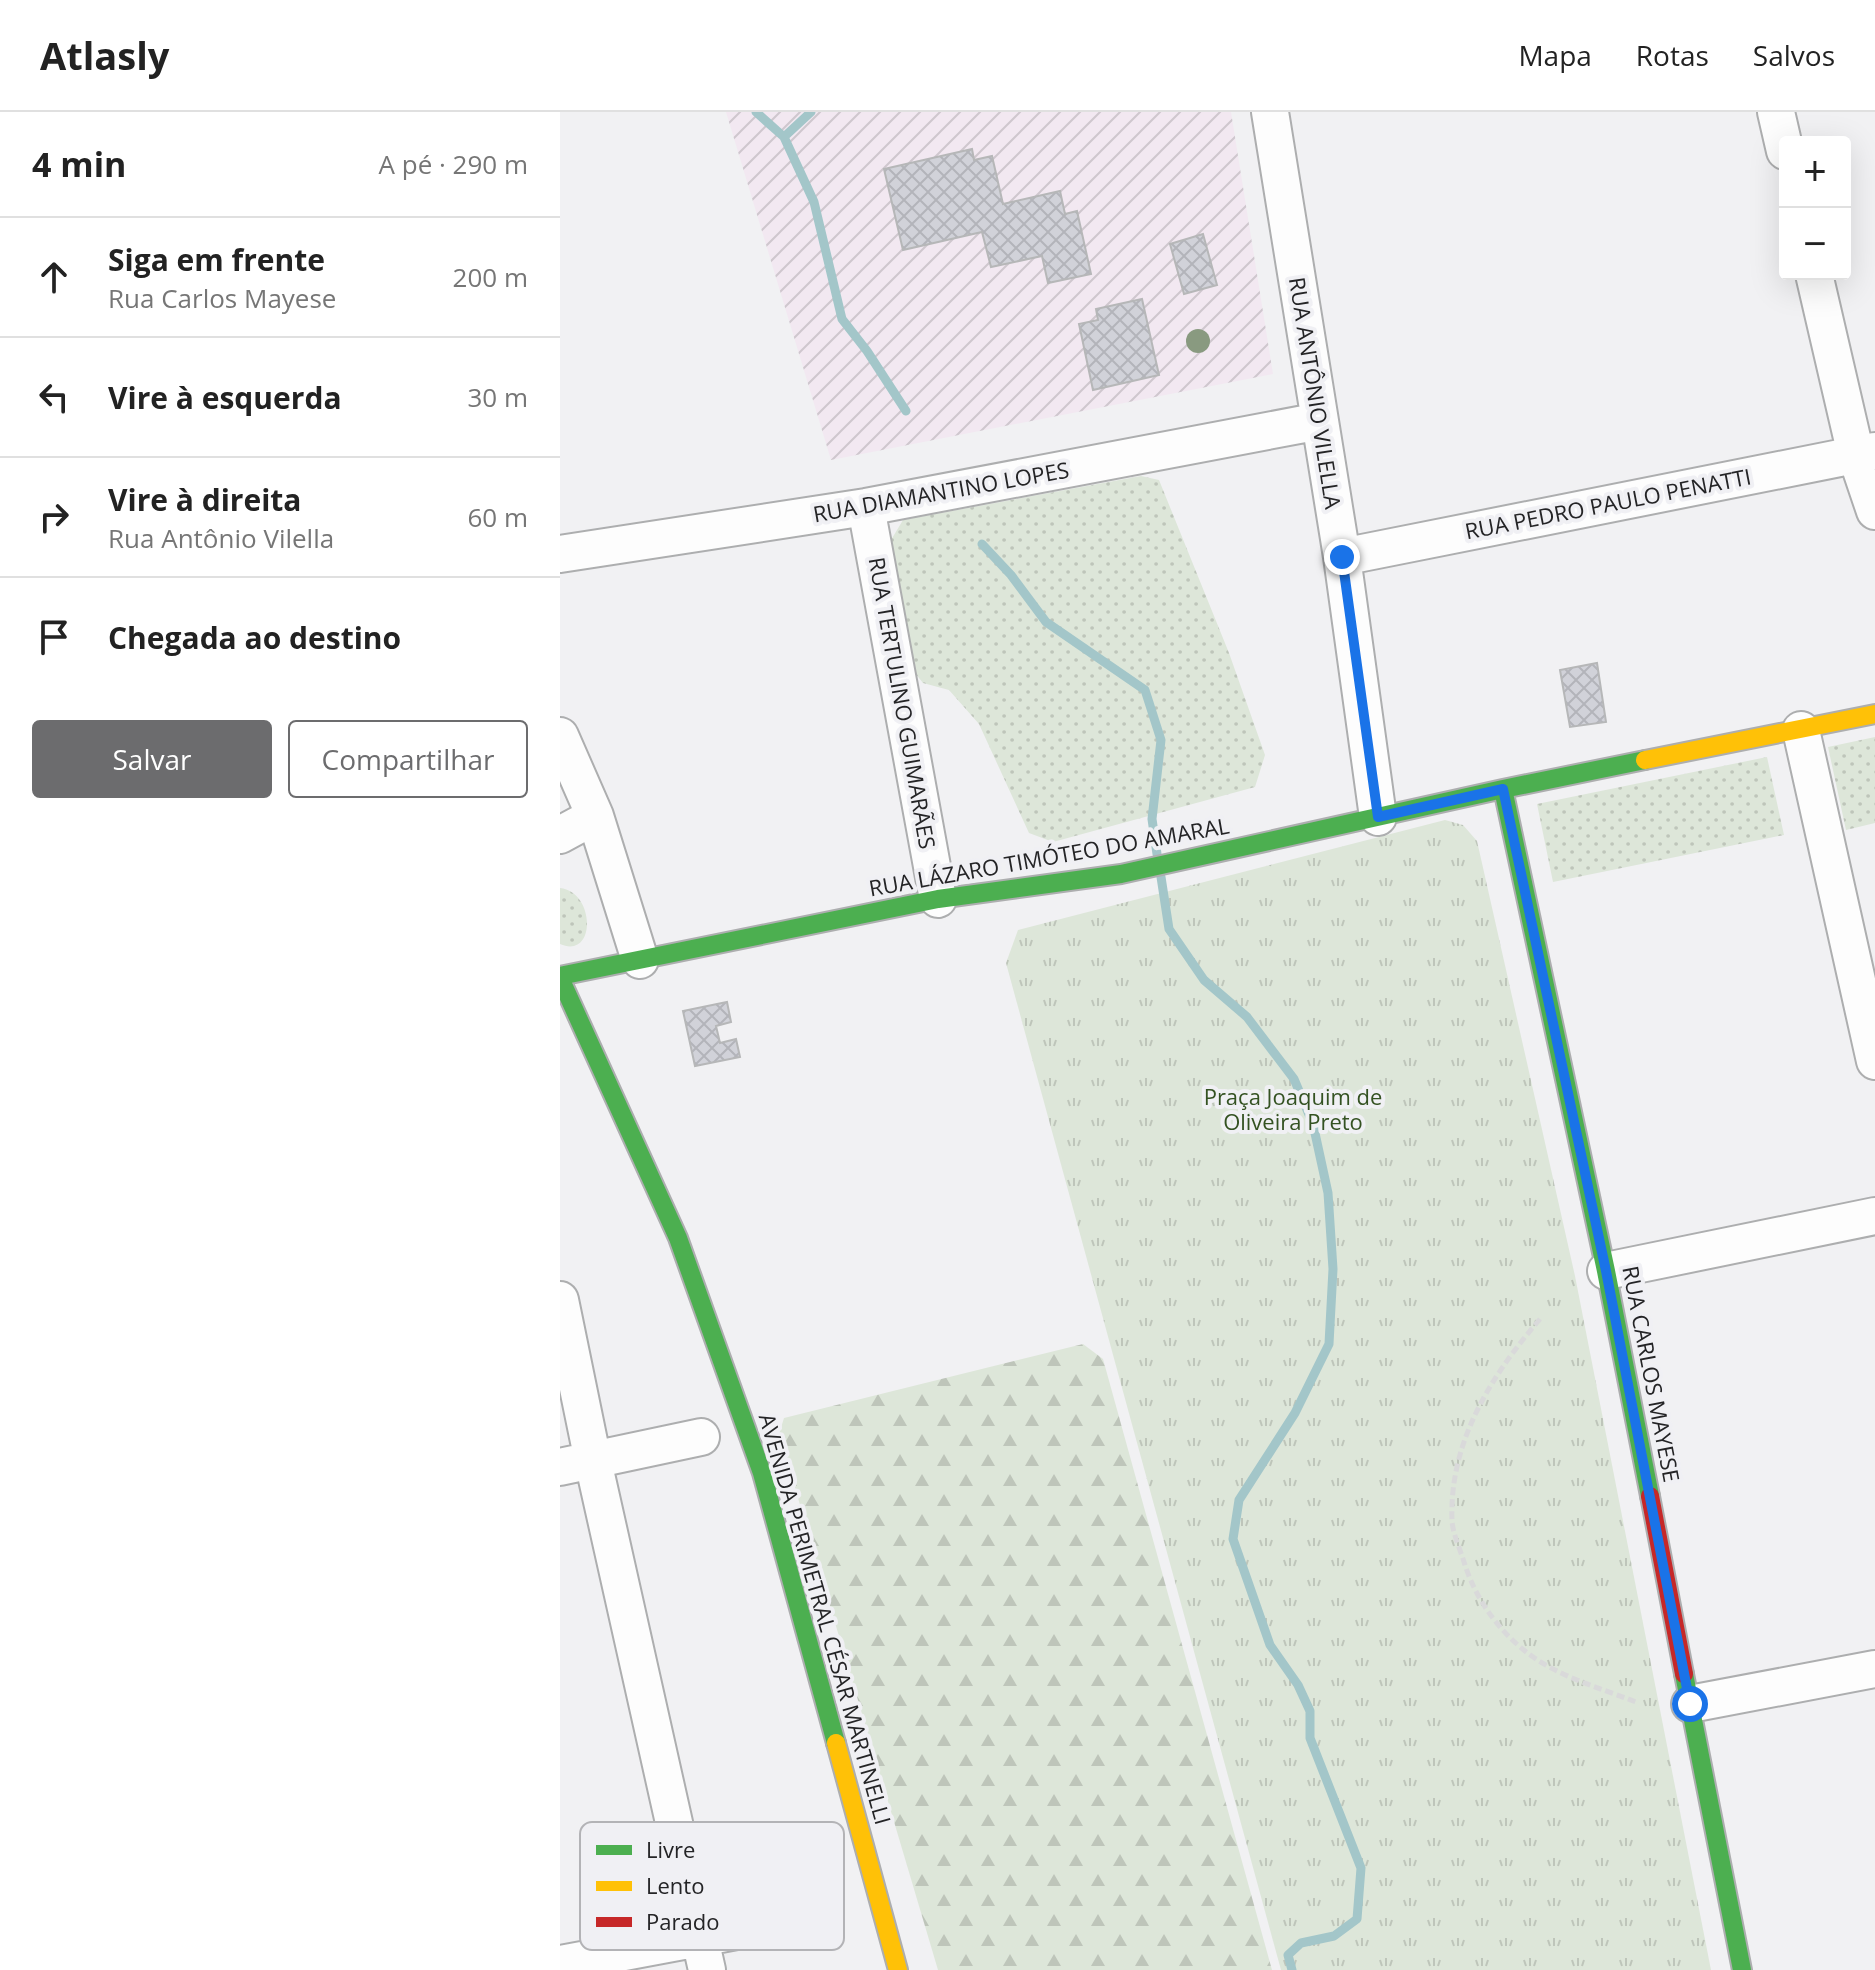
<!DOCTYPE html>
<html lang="pt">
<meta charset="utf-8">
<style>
:root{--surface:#fff;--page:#f2f2f2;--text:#222;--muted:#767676;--line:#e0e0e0;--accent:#6c6c6e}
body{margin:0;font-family:"Open Sans",sans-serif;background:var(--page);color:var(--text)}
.controls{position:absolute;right:24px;top:24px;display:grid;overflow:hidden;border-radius:8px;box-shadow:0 8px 32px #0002}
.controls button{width:72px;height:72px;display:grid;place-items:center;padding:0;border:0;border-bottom:2px solid var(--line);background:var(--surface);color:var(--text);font:40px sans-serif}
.stop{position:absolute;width:24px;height:24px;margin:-18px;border:6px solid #1a73e8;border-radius:50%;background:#fff}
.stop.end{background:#1a73e8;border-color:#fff;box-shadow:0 2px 8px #0008}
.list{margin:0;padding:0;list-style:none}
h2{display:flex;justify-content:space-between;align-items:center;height:104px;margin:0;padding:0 32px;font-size:34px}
h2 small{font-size:26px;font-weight:400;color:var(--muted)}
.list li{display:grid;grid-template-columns:52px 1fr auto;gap:24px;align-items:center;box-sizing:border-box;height:120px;padding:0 32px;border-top:2px solid var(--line)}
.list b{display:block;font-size:30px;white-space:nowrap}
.list p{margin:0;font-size:26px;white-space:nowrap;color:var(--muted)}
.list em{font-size:26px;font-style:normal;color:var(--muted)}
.actions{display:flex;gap:16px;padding:24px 32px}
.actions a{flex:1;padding:18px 0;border:2px solid var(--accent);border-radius:8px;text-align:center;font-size:28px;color:var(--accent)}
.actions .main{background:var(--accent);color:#fff}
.icon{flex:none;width:44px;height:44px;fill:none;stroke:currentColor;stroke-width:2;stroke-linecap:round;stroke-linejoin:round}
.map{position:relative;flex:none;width:1315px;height:1858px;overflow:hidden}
header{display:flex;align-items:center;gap:48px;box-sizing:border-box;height:112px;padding:0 40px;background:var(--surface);border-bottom:2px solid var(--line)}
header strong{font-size:38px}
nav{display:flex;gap:44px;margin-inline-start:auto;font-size:28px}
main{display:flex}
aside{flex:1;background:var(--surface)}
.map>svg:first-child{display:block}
.industrial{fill:url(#industrial-furrows)}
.grass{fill:url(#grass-dots)}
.forest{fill:url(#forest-firs)}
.park{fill:url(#park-tufts)}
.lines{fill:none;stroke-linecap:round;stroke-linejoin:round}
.stream{stroke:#a3c6c9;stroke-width:9}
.building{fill:url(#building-cross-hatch);stroke:#b6b7b8;stroke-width:2}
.street-casing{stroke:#adaeaf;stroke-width:40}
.fast-casing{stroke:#adaeaf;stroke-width:22}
.slow-casing{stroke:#adaeaf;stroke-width:22}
.jam-casing{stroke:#adaeaf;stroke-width:22}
.path{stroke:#d9d9da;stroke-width:5;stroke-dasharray:8 4;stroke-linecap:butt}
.street{stroke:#fdfdfd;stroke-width:36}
.fast{stroke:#4caf50;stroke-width:18}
.slow{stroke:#ffc107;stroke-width:18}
.jam{stroke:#c62828;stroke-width:18}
.tree{fill:#899a80}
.route{stroke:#1a73e8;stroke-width:10}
.labels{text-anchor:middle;stroke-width:8;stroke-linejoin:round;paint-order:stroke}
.street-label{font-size:22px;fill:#242426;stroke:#f0f0f4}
.park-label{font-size:22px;fill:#345222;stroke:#f0f0f4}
.key{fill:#f0f0f4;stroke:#b3b3b6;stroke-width:2}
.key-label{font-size:22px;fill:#242426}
</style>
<header>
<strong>Atlasly</strong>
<nav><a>Mapa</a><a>Rotas</a><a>Salvos</a></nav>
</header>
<main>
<aside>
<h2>4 min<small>A pé · 290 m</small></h2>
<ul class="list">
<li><svg class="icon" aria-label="ahead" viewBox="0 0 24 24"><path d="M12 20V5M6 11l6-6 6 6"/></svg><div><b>Siga em frente</b><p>Rua Carlos Mayese</p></div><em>200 m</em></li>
<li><svg class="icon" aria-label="left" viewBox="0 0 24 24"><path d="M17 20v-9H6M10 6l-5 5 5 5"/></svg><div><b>Vire à esquerda</b></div><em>30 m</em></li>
<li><svg class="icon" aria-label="right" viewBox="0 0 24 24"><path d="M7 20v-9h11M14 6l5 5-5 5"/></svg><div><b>Vire à direita</b><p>Rua Antônio Vilella</p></div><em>60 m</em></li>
<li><svg class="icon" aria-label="arrive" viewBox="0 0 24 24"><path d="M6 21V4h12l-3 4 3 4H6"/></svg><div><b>Chegada ao destino</b></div></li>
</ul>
<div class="actions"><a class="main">Salvar</a><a>Compartilhar</a></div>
</aside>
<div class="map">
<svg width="1315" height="1858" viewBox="0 0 1315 1858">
<defs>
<pattern id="industrial-furrows" width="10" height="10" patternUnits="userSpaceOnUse" patternTransform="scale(2)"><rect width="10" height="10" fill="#f2e8f1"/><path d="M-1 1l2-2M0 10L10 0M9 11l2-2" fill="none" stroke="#cfc7ce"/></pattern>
<pattern id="grass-dots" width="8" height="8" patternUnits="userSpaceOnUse" patternTransform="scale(2)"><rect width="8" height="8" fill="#dde6d9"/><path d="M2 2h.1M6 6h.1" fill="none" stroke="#bec5ba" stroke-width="1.8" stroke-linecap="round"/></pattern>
<pattern id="forest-firs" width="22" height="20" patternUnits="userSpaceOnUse" patternTransform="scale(2)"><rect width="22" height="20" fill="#dde6d9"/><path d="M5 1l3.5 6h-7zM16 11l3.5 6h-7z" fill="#bec5ba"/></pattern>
<pattern id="park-tufts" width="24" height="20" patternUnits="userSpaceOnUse" patternTransform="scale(2)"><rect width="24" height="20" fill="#dde6d9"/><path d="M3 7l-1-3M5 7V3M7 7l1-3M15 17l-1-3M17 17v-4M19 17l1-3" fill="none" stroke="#bec5ba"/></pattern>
<pattern id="building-cross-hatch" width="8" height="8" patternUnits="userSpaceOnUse" patternTransform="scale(2)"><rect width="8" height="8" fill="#d1d2d9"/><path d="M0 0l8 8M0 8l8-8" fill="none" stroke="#b3b4ba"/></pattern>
</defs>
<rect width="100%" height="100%" fill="#f1f1f3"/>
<path class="industrial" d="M166 0H671L713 262 271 348Z"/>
<path class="grass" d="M581 364 599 368 669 541 705 643 695 675 493 730 469 721 419 612 389 578 363 571 355 561 331 428 343 408Z
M1315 625V711L1286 718 1268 635Z
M1207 645 1224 723 993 770 977 692Z
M0 776C36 780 36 848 0 832Z"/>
<path class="forest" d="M523 1232 543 1247 712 1858H378L219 1322 224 1306Z"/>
<path class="park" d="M885 708 903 713 917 729 1015 1164 1151 1858H721L446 851 458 818Z"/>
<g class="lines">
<path class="stream" d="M196 0 224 25 254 90 282 207 307 239 346 299
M224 25 251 0
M422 432 451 463 486 510 585 578 601 628 592 707 597 742
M601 765 609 817 644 868 687 905 734 967 753 1012 768 1081 773 1157 769 1232 735 1301 679 1388 673 1427 710 1533 738 1573 750 1599V1626L801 1756 797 1807 774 1824 741 1831 728 1843 732 1858"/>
</g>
<path class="building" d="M412 37 414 48 432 44 443 92 500 79 505 102 517 99 531 162 488 171 482 144 431 155 422 120 343 138 324 57Z
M643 122 657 173 624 182 610 132Z
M582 187 599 263 533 278 519 212 538 208 536 197Z
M1037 551 1046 610 1010 615 1000 558Z
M167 890 171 910 156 914 160 931 176 927 180 945 135 954 123 899Z"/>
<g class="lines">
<g class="street-casing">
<path id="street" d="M710 0 782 445 818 705
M1216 0 1225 39
M1254 162 1296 343 1315 399
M306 395 378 787
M0 442 306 395 760 309
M782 445 1315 339
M1241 618 1315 949
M0 624 35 704 80 848
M0 723 35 704
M1046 1159 1315 1104
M0 1188 33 1349 147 1858
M0 1355 141 1325
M1130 1592 1315 1557
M0 1852 263 1803"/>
</g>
<g class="fast-casing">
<path id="fast" d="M943 677 1046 1159 1090 1384
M0 864 378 787 561 762 943 677 1085 648
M0 866 118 1126 202 1361 276 1631
M1124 1562 1182 1858"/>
</g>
<g class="slow-casing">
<path id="slow" d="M1085 648 1315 602
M276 1631 338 1858"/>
</g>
<g class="jam-casing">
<path id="jam" d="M1090 1384 1124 1562"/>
</g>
<path class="path" d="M980 1207C931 1264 889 1330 892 1409 893 1422 900 1437 904 1450 915 1485 936 1516 965 1539 996 1564 1040 1576 1076 1590"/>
<use href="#street" class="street"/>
<use href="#fast" class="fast"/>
<use href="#slow" class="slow"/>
<use href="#jam" class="jam"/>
</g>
<circle class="tree" cx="638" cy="229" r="12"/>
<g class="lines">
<path class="route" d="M782 445 818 705 943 677 1046 1159 1130 1592"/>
</g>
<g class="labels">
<g class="street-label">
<text transform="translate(755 281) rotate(81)" y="8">RUA ANTÔNIO VILELLA</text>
<text transform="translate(381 380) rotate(-10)" y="8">RUA DIAMANTINO LOPES</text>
<text transform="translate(1048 392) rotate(-11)" y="8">RUA PEDRO PAULO PENATTI</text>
<text transform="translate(342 591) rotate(80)" y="8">RUA TERTULINO GUIMARÃES</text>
<text transform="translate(489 745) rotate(-10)" y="8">RUA LÁZARO TIMÓTEO DO AMARAL</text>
<text transform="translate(1091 1262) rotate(79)" y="8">RUA CARLOS MAYESE</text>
<text transform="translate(265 1507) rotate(74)" y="8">AVENIDA PERIMETRAL CÉSAR MARTINELLI</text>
</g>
<g class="park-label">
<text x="733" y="993">Praça Joaquim de<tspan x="733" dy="25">Oliveira Preto</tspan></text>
</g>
</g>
<rect x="20" y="1710" width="264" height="128" rx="12" class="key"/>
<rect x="36" y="1733" width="36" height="10" fill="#4caf50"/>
<rect x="36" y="1769" width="36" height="10" fill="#ffc107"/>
<rect x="36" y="1805" width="36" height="10" fill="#c62828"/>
<g class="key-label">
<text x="86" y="1746">Livre</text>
<text x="86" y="1782">Lento</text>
<text x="86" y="1818">Parado</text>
</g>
</svg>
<div class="controls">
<button>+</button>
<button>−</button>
</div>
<div class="stop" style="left:1130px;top:1592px"></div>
<div class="stop end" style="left:782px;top:445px"></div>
</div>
</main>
